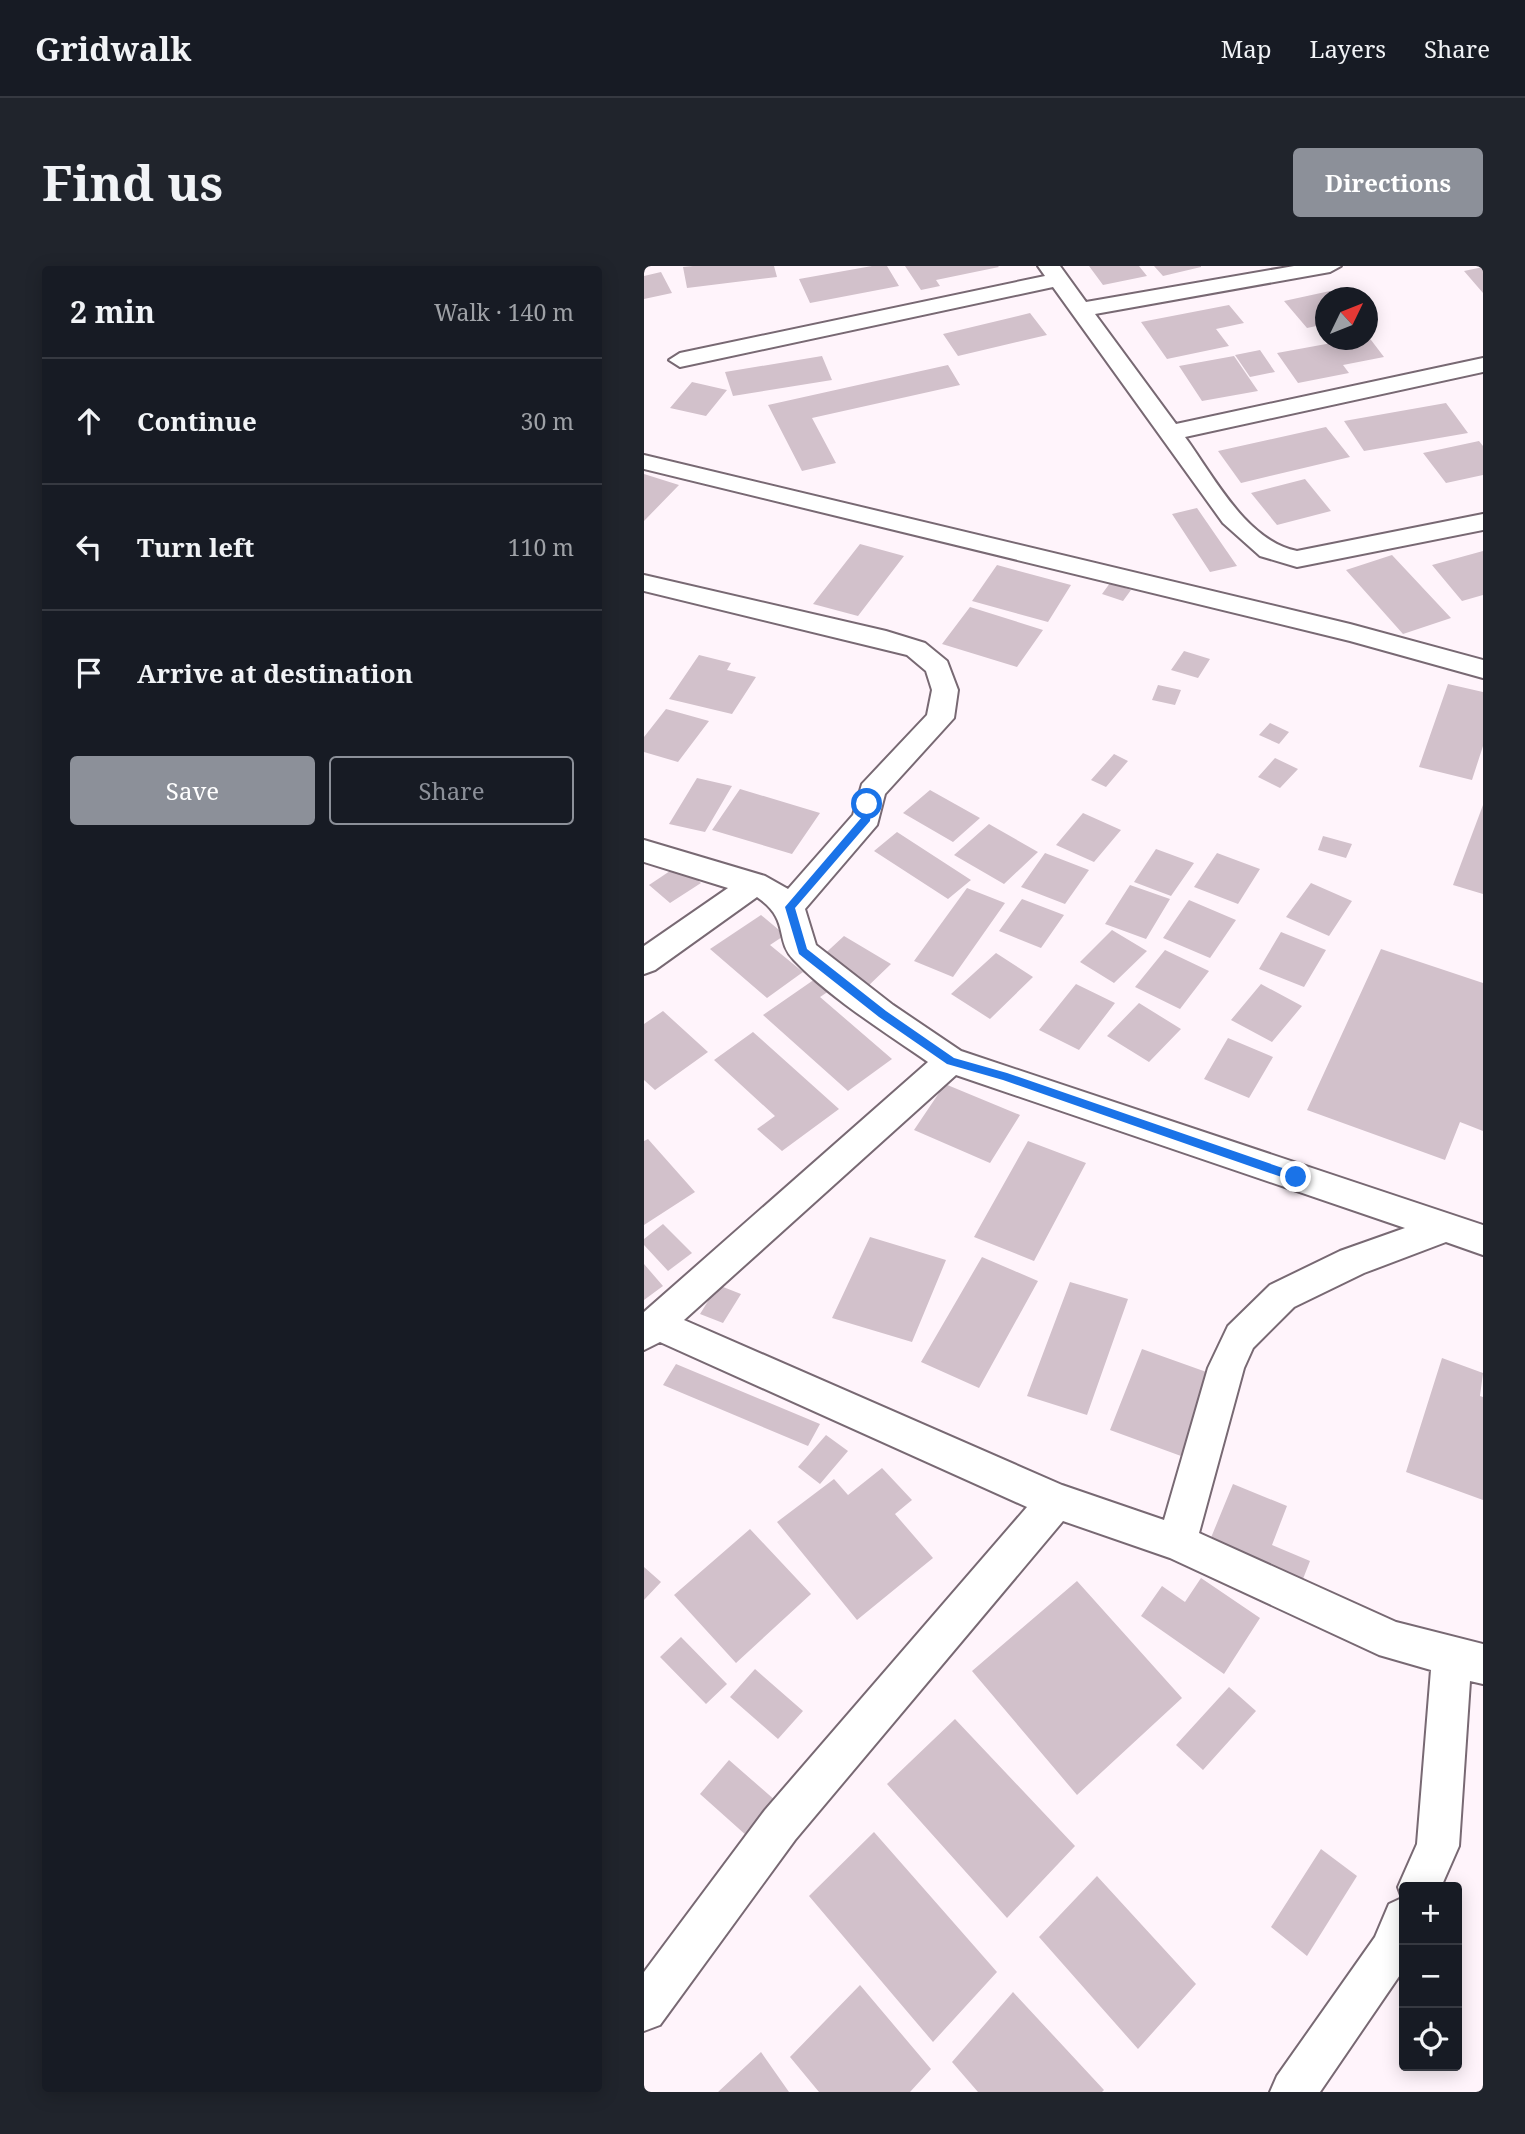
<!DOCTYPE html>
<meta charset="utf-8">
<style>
:root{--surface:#171b24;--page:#20242c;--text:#f1f3f6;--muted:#9ea1a6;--line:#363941;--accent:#8c9099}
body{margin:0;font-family:"Noto Serif",serif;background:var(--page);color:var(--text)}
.controls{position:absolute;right:21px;bottom:21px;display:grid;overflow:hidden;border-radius:7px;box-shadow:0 4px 18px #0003}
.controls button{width:63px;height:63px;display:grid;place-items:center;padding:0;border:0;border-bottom:2px solid var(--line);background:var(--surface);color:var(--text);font:35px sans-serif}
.compass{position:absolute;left:671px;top:21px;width:63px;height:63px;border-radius:50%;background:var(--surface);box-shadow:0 4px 18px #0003;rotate:47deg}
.stop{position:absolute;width:21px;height:21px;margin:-16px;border:5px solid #1a73e8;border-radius:50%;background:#fff}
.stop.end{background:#1a73e8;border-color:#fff;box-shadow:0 2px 7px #0008}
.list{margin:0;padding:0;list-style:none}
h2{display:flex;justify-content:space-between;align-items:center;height:91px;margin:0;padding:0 28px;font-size:30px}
h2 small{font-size:23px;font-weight:400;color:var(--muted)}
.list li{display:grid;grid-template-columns:46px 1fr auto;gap:21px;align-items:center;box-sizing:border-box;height:126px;padding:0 28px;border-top:2px solid var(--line)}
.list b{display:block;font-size:26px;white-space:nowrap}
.list em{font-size:23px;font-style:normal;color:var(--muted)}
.actions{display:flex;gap:14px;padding:21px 28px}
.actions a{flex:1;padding:16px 0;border:2px solid var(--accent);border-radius:7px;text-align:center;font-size:24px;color:var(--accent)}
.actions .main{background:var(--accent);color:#fff}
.icon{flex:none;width:38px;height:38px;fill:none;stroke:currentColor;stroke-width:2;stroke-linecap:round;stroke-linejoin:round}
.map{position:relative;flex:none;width:839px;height:1826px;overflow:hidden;border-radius:7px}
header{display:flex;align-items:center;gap:42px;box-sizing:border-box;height:98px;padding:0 35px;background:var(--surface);border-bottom:2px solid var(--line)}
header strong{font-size:33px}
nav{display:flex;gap:38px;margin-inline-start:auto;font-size:24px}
.intro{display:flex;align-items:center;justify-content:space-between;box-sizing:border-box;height:168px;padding:0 42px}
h1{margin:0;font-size:49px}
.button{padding:18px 32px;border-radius:7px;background:var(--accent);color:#fff;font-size:24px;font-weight:700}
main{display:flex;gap:42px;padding:0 42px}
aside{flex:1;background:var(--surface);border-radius:7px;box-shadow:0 4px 18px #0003}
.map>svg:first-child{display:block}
.building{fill:#d2c1cb}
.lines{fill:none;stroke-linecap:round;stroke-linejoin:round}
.street-casing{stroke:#786973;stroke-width:4}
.street{fill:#fff;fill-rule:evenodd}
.route{fill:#1a73e8}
</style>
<header>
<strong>Gridwalk</strong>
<nav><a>Map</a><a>Layers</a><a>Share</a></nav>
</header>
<div class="intro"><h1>Find us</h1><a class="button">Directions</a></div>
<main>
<aside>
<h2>2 min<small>Walk · 140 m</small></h2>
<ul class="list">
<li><svg class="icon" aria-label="ahead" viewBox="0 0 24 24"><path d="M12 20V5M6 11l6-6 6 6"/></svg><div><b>Continue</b></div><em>30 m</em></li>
<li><svg class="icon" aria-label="left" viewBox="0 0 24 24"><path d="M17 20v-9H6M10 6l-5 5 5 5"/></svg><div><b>Turn left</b></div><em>110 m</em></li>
<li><svg class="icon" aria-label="arrive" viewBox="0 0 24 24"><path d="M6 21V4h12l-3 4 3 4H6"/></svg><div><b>Arrive at destination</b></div></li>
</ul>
<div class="actions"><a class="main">Save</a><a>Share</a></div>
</aside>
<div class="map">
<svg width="839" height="1826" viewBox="0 0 839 1826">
<rect width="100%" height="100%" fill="#fff4fb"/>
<path class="building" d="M49 0H130L133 11 43 22 39 1Z
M228 0H243L255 20 166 37 155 13Z
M261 0H354L355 1 292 14 296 20 277 24Z
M445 0H495L503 10 459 19Z
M510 0H557V1L519 10Z
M839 1V27L820 5Z
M17 6 28 27 0 33V10Z
M686 25 692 32H682V58L663 62 640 35Z
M585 39 600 57 572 63 585 80 523 93 497 56Z
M386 47 403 69 314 90 299 68Z
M724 70 740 91 699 99 705 107 654 117 633 87 704 74H724Z
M616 84 631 106 606 111 591 89Z
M178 90 188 114 89 130 81 106Z
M590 90 614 125 558 135 535 100Z
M304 99 316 119 168 152 192 197 158 205 124 139Z
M48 116 83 124 62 150 26 142Z
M802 137 824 167 720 185 700 155Z
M682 161 706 191 597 217 574 185Z
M835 175 839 180V209L802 217 779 187Z
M0 208 35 219 0 255Z
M661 213 687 245 633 259 607 227Z
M553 242 593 300 566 306 528 248Z
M216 278 260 290 214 350 169 338Z
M839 285V329L818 335 788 299Z
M748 289 807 352 759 368 702 304Z
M353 299 427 319 404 356 328 335Z
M466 317 487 324 479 335 458 328Z
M326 341 399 364 373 401 298 378Z
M540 385 566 393 554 412 527 404Z
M55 389 87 397 83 404 112 411 88 448 25 433Z
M804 418 839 426V480L828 514 775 501Z
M514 419 537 424 531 439 508 434Z
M22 443 65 455 34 496 0 486V471Z
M626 457 645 466 635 478 615 469Z
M470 488 484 495 462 521 447 514Z
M631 492 654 503 636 522 614 511Z
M53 512 88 520 61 566 25 558Z
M96 523 176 547 148 588 68 564Z
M286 524 336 552 309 576 259 547Z
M839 539V628L809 619Z
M439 547 477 564 450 596 412 579Z
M345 558 394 586 360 618 310 589Z
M253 566 327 614 304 633 230 585Z
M679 570 708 578 702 592 674 584Z
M512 583 550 597 527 630 490 616Z
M401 587 445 604 421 638 377 621Z
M573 587 616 603 594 638 550 621Z
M35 599 57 617 26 637 5 619Z
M667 617 708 635 685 670 642 651Z
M486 619 526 633 502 673 461 658Z
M323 622 361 637 309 711 270 695Z
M378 633 420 649 397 682 355 665Z
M545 634 592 654 566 692 519 672Z
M117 649 141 669 126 679 159 706 123 732 66 683Z
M468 664 503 685 470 717 436 696Z
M637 666 682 684 660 721 615 703Z
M200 670 247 698 221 723 174 694Z
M737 683 839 717V865L816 856 801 894 663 844Z
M521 684 565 705 536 743 491 721Z
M352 687 389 711 346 753 307 728Z
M171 713 185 725 176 731 248 793 204 825 119 749Z
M432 718 471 737 435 784 395 764Z
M617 718 658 740 628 776 587 754Z
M495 737 537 763 505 796 463 770Z
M19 745 64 786 11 824 0 814V758Z
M109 766 195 843 138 885 113 863 131 850 70 794Z
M584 772 629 791 605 832 560 813Z
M301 818 376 849 346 897 270 864Z
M4 873 51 926 0 959V875Z
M384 875 442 897 390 995 330 971Z
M19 958 48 987 24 1005 0 979V973Z
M226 971 302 994 268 1076 188 1052Z
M338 991 394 1015 335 1122 277 1096Z
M0 998 19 1020 0 1034Z
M426 1016 484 1033 443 1149 383 1130Z
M74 1019 97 1028 79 1057 56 1048Z
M498 1083 568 1108 537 1190 466 1164Z
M798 1092 839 1107 836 1130 839 1131V1234L762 1206Z
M32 1098 176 1158 164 1180 19 1119Z
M182 1169 204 1185 176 1218 154 1201Z
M238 1202 268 1234 251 1248 289 1292 213 1354 133 1256 190 1213 204 1229Z
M589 1218 643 1240 628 1279 666 1295 657 1318 564 1279Z
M106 1263 167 1328 92 1397 30 1329Z
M0 1301 17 1316 0 1334Z
M557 1312 616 1352 580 1408 497 1350 518 1320 541 1336Z
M433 1315 538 1432 433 1529 328 1405Z
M37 1371 83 1418 62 1438 16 1391Z
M111 1403 159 1445 134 1473 86 1431Z
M585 1421 612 1445 559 1504 532 1479Z
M311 1453 431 1580 363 1652 243 1518Z
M85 1494 132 1535 103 1570 56 1528Z
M230 1566 353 1706 289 1776 165 1630Z
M677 1583 713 1610 663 1690 627 1661Z
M453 1610 552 1718 494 1783 395 1671Z
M216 1719 287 1803 266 1826H175L146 1791Z
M369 1726 460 1824 458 1826H334L308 1796Z
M117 1786 145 1826H74Z"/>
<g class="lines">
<g class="street-casing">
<path id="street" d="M394 0H416L442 36 650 0H697L686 6 451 48 532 158 839 92V106L541 171C569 209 602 275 653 285L839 248V264L653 301 616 290 579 257 409 21 36 101 25 94 36 87 401 10Z
M0 189 706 358 839 394V412L706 375 0 203Z
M0 309 242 365 281 377 303 395 314 424 310 452 241 528 233 559 161 643 172 679 249 739 317 785 839 959V989L802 976 720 1007 650 1041 609 1082 600 1102 555 1267 752 1356 839 1378V1418L826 1415 815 1580 797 1621H760V1703L676 1826H626L633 1810 731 1671 745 1638 758 1632 754 1621 773 1578 787 1404 735 1389 526 1292 419 1255 151 1574 16 1759 0 1765V1706L121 1544 383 1241 16 1076 0 1084V1046L284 796C241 766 186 732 150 694 130 674 147 654 113 631L11 704 0 708V680L84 622 0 596V574L121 610 144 623 209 549 218 518 283 449 288 424 282 405 263 389 0 325ZM312 809 761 962 696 985 626 1019 584 1060 564 1102 520 1254 418 1219 40 1054Z"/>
</g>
<use href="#street" class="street"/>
</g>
<path class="route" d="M223 534 228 538 226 555 151 642 163 683 242 745 310 792 363 807 656 908V915L652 916 359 814 303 798 235 751 155 688 141 641 218 551V538Z"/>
</svg>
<div class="controls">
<button>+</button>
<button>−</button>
<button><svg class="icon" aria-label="locate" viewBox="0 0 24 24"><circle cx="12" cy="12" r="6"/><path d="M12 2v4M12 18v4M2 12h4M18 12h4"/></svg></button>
</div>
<svg class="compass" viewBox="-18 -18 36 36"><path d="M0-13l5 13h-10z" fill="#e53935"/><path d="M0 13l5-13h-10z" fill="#9ea1a6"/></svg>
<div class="stop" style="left:223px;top:538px"></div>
<div class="stop end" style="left:652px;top:911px"></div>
</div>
</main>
